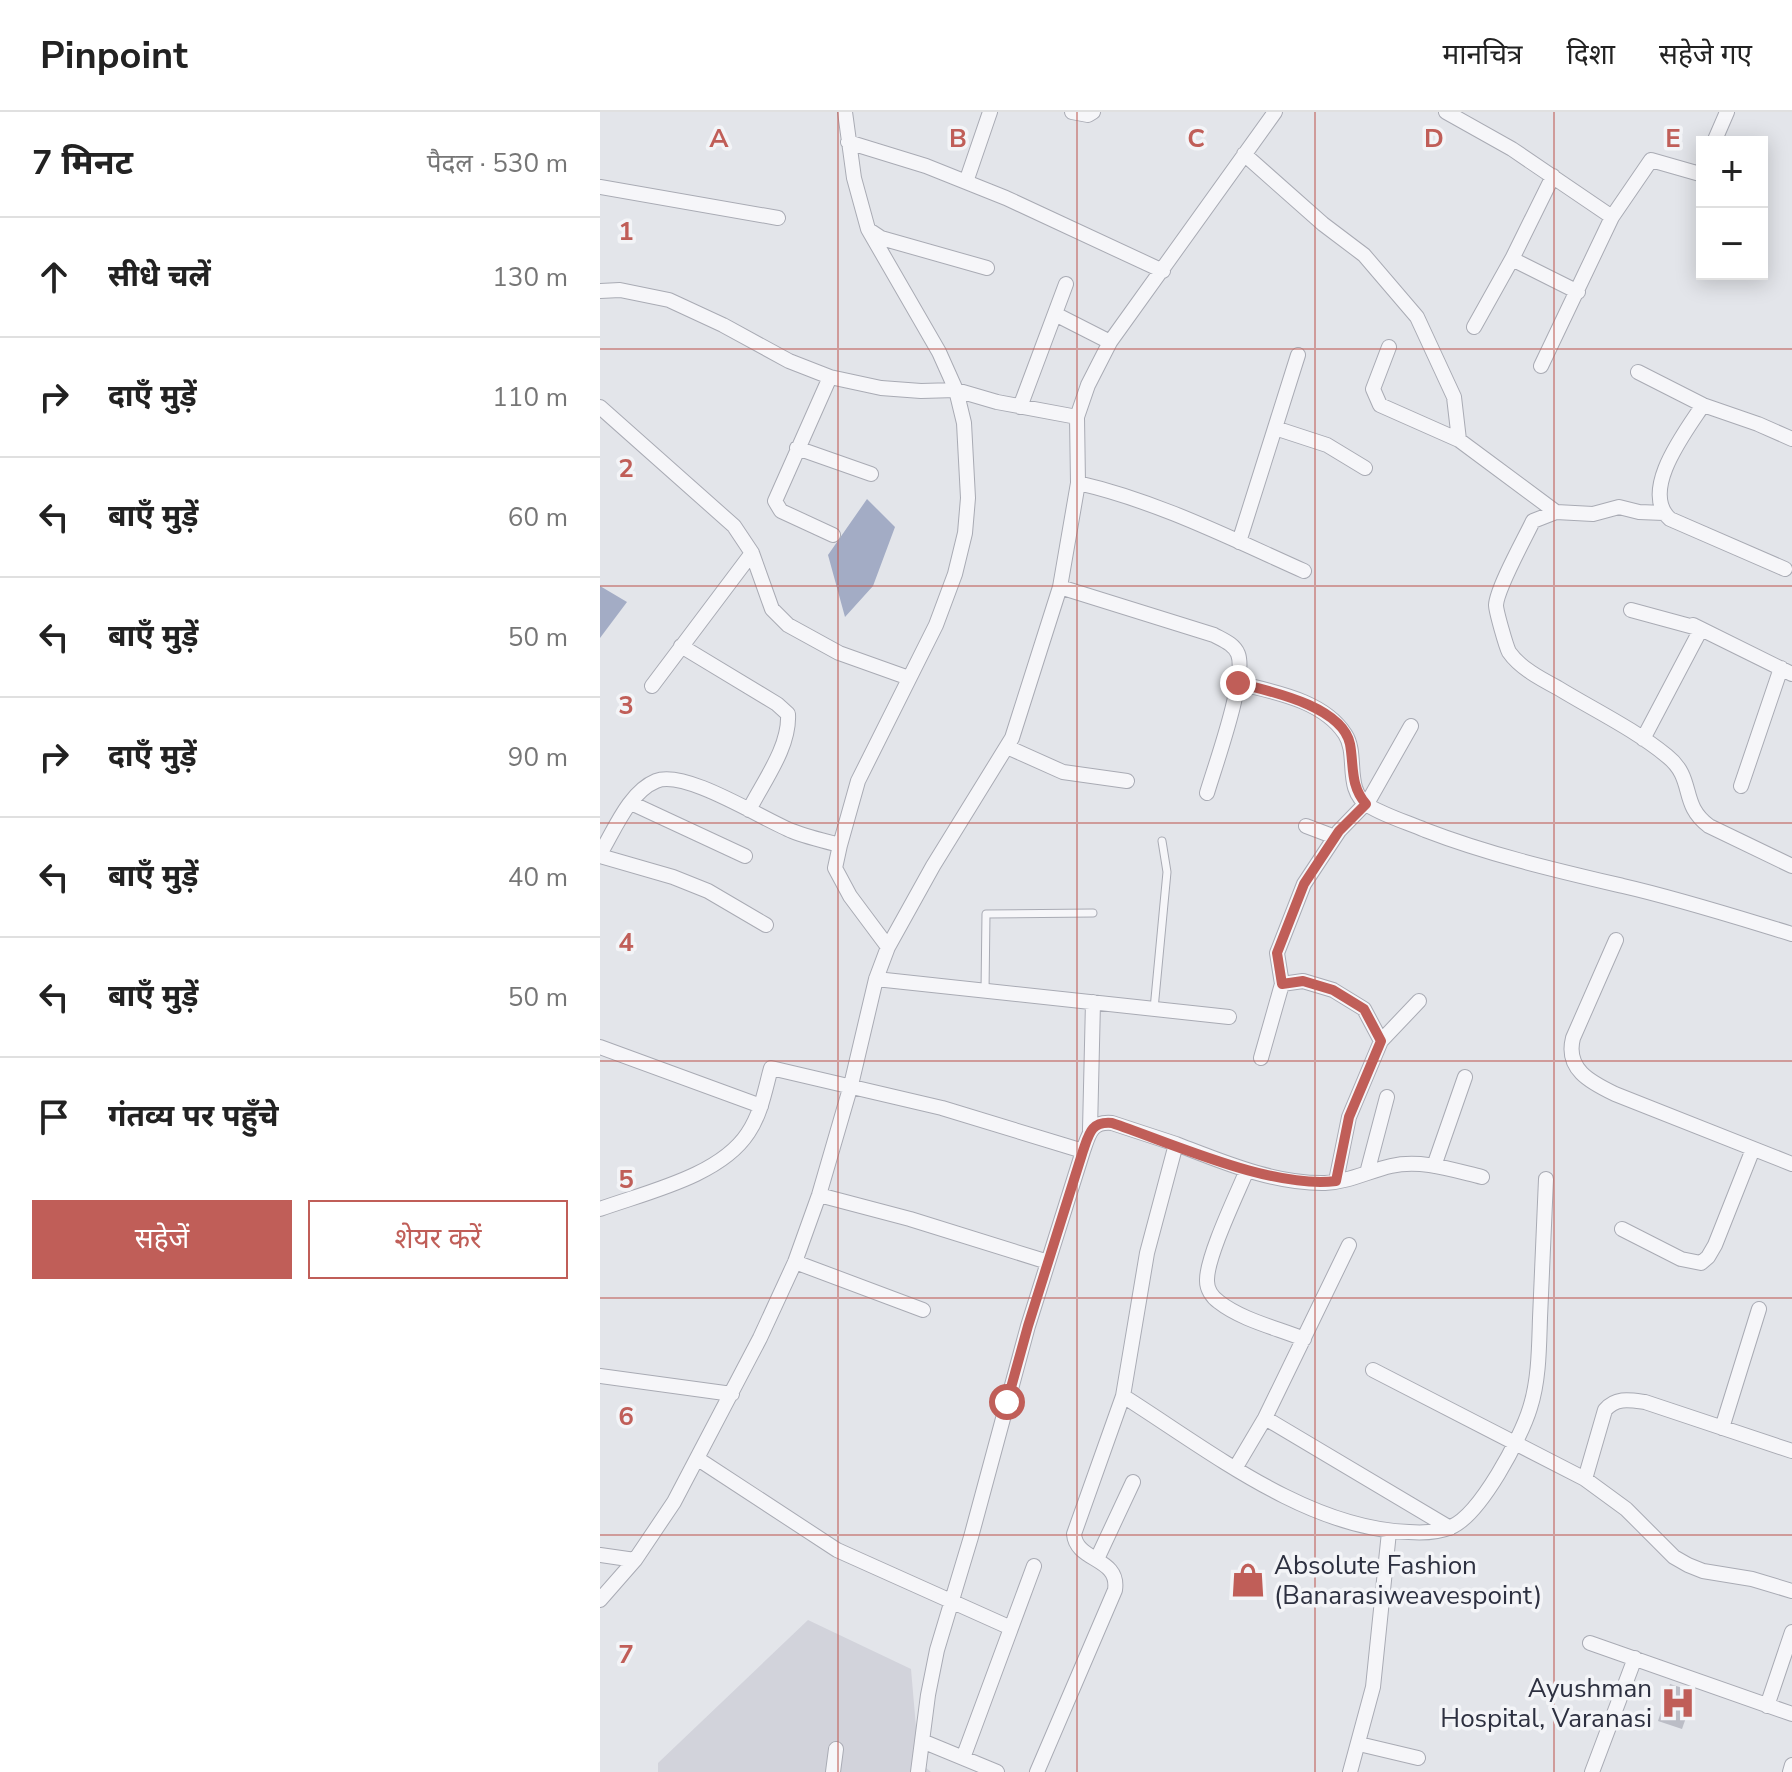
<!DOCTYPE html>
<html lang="hi">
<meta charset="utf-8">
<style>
:root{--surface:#fff;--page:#f6f6f6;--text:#222;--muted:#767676;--line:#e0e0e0;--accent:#c05e58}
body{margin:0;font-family:"Nunito Sans","Noto Sans Devanagari",sans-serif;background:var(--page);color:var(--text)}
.controls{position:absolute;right:24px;top:24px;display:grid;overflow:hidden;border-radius:0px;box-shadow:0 4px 20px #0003}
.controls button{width:72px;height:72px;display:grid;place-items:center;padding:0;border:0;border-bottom:2px solid var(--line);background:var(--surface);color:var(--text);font:40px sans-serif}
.stop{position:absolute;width:24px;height:24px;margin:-18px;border:6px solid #c05e58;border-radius:50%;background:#fff}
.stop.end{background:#c05e58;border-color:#fff;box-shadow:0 2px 8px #0008}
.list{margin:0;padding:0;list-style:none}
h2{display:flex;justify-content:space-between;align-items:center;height:104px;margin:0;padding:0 32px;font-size:34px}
h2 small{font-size:26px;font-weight:400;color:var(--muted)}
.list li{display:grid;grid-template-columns:52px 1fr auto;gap:24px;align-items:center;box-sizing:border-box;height:120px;padding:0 32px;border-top:2px solid var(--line)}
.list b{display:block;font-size:30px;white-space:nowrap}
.list em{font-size:26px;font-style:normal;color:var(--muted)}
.actions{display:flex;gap:16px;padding:24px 32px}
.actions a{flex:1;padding:18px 0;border:2px solid var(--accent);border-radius:0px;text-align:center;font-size:28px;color:var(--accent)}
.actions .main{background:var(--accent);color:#fff}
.icon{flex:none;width:44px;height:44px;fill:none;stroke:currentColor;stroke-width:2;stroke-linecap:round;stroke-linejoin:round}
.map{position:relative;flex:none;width:1192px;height:1660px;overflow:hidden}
header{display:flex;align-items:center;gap:48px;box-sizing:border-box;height:112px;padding:0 40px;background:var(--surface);border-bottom:2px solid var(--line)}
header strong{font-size:38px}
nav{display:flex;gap:44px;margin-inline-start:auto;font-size:28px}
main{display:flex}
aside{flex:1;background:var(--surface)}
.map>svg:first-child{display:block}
.built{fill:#d2d3db}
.water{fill:#a3acc5}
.building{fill:#bbbdc6}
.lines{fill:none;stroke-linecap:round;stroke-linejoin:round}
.lane-casing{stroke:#a9abb4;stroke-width:9}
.street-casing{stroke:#a9abb4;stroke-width:16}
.lane{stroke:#f6f6f9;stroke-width:7}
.street{stroke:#f6f6f9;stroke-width:14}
.route{stroke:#c05e58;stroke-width:10}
.grid{fill:none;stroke:#c05e58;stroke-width:2;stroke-opacity:0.55}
.labels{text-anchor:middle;stroke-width:7;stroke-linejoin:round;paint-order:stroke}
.poi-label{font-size:26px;fill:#2d3040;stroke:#f3f4f7;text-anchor:start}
.grid-label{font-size:26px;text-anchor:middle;font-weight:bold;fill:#c05e58;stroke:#f3f4f7;stroke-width:7;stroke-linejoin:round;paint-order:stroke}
</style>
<header>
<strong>Pinpoint</strong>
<nav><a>मानचित्र</a><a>दिशा</a><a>सहेजे गए</a></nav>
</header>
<main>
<aside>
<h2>7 मिनट<small>पैदल · 530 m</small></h2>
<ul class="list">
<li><svg class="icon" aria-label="ahead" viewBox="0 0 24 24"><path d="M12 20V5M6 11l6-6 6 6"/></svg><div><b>सीधे चलें</b></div><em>130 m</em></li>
<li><svg class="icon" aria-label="right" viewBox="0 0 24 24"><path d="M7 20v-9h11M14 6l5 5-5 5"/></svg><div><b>दाएँ मुड़ें</b></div><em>110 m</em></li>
<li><svg class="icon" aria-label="left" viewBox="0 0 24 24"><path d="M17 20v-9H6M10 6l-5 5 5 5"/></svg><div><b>बाएँ मुड़ें</b></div><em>60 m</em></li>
<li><svg class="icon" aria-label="left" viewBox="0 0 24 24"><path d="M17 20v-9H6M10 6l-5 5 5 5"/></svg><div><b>बाएँ मुड़ें</b></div><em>50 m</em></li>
<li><svg class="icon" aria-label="right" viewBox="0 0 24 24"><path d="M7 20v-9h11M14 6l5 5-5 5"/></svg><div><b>दाएँ मुड़ें</b></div><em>90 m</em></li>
<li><svg class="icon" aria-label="left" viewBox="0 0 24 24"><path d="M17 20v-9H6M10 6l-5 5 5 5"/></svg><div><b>बाएँ मुड़ें</b></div><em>40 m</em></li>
<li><svg class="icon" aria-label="left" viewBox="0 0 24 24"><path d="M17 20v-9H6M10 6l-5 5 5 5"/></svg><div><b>बाएँ मुड़ें</b></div><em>50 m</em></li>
<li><svg class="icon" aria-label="arrive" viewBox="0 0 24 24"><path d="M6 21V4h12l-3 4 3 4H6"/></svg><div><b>गंतव्य पर पहुँचे</b></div></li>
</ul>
<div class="actions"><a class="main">सहेजें</a><a>शेयर करें</a></div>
</aside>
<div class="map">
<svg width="1192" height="1660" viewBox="0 0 1192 1660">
<rect width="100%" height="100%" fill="#e3e5ea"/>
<path class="built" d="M208 1508 311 1557 319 1650 331 1660H58V1651Z"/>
<path class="water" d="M267 387 295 415 273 474 245 505 228 443Z
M0 474 27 490 0 526Z"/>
<path class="building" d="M1070 1572 1095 1580 1082 1617 1058 1609Z"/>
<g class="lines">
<g class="lane-casing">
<path id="lane" d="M385 879 386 802 493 801
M554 897 567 760 562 729"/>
</g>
<g class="street-casing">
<path id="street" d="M472 0 488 3 493 0
M846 0 912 37 1012 105
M248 30 326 54 406 86 563 159
M1114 30 1127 0
M644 42 723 112 764 143 817 205 854 285 859 328 956 400
M366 70 390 0
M0 75 178 106
M272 120 281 126 387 156
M912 147 978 180
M0 179 20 178 69 188 123 213 189 249 230 265 281 276 321 279 356 278 397 290 477 305
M455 202 510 230
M874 215 912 147 953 64
M789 235 773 277 780 293 859 328
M941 254 1012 105 1051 48 1100 62 1102 57
M1038 260 1103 293 1158 312 1192 327
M230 265 175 389 181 399 233 423
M1103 293C1086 319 1039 379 1070 407L1185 457
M0 295 134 414 152 441 172 497 188 513 239 541 309 566
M420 295 466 172
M675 316 727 333 765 356
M197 336 271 362
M478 371C557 389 630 426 704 459
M1064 401 1039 400 1019 395 993 402 956 400 933 409C925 426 897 476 896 493 896 499 906 534 909 540 920 556 941 567 958 576 994 598 1034 617 1067 644 1096 667 1079 692 1109 714L1192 754
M639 430 698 243
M460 475 614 523C623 528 634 532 638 542 647 565 615 654 607 681
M1031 498 1101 517 1043 627
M1093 513 1192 562
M81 534 177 592 188 602C190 635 163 670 149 698
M638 571C673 580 723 588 745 622 759 643 743 678 769 694 786 704 806 710 825 718 890 743 955 758 1023 774 1080 787 1136 805 1192 822
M52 574 152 441
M407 635 463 660 527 669
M1141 674 1181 556
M31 691 145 744
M706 714 735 725
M240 733 258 669 336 513 355 462 365 421 368 386 364 311 356 278 339 240 268 117 254 66 245 0
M0 742C14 719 29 680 56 669 85 657 162 707 192 719 207 725 224 729 240 733L235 756 250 784 288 835
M0 744 73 765 108 779 166 813
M1016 828 973 926C965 957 990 970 1015 982L1192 1052
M276 867 629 905
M682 872 703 869 733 878 764 897 781 929
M0 935 161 994
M661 946 682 872 677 841 704 772 739 719 769 688 811 614
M490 1018 493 890
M576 1032C623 1050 674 1072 725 1071 748 1070 769 1059 791 1054 821 1047 853 1058 882 1065
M483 1039C489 1022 491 1009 512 1011L576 1032 547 1141 523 1284C607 1337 707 1417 809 1420 823 1421 839 1420 851 1415 880 1403 921 1326 930 1296 939 1268 939 1236 940 1206 942 1160 944 1114 946 1067
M834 1054 865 965
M647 1058C637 1082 606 1146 607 1169 607 1177 612 1185 619 1190 642 1208 677 1216 704 1227
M767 1061 787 985
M736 1069 749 1005 781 929 819 889
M219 1083 310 1107 448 1150
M0 1097C47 1080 120 1064 148 1021 161 1002 165 978 171 956L342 996 483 1039 428 1214 371 1425 337 1538 328 1583 318 1660
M1022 1117 1081 1147 1101 1151 1108 1145 1115 1133 1153 1037
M195 1150 323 1198
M773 1258 985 1367 1026 1397 1074 1445 1088 1453 1103 1459 1152 1467 1192 1479
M0 1264 132 1282
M665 1306 850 1416
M1122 1316 1159 1197
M98 1347 237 1438 411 1516
M636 1355 665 1306 749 1133
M985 1367 1005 1298C1016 1285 1030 1288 1045 1290L1192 1339
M0 1443 35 1448
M497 1447 533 1370
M0 1488 35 1448 74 1390 160 1226 195 1150 219 1083 251 973 276 867 288 835 333 754 412 626 460 475 478 371 477 305 488 273 510 230 675 0
M990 1531 1192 1602
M1167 1594 1192 1520
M322 1629 397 1660
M759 1632 818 1646
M363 1646 434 1454
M233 1660 236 1637
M437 1660 515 1478C520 1445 476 1450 474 1422L523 1284
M750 1660 773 1575 789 1420
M992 1660 1035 1546
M1190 1660 1192 1653"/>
</g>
<use href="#lane" class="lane"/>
<use href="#street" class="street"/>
</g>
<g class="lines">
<path class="route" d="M407 1290 428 1214 483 1039C489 1022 491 1009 512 1011 574 1032 672 1077 736 1069L749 1005 781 929 764 897 733 878 703 869 682 872 677 841 704 772 739 719 766 692C750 674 754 654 750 632 742 594 669 579 638 571"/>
</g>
<path class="grid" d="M238 0V1660M477 0V1660M715 0V1660M954 0V1660M0 237H1192M0 474H1192M0 711H1192M0 949H1192M0 1186H1192M0 1423H1192"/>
<defs>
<g id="shop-bare" transform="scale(2.76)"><path d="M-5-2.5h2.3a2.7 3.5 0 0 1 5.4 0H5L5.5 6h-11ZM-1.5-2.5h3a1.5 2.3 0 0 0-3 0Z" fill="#c05e58" stroke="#f3f4f7" stroke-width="2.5" paint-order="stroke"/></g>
<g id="hospital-bare" transform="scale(2.76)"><path d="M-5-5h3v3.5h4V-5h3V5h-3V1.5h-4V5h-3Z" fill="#c05e58" stroke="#f3f4f7" stroke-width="2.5" paint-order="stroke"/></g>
</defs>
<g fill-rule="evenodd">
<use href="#shop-bare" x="648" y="1468"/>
<use href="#hospital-bare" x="1078" y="1591"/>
</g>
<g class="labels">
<g class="poi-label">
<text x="674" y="1462">Absolute Fashion<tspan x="674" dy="30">(Banarasiweavespoint)</tspan></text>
<text x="1052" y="1585" text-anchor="end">Ayushman<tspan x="1052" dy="30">Hospital, Varanasi</tspan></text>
</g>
</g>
<g class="grid-label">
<text x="119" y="35">A</text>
<text x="358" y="35">B</text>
<text x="596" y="35">C</text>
<text x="834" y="35">D</text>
<text x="1073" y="35">E</text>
<text x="26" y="128">1</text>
<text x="26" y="365">2</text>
<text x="26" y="602">3</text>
<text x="26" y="839">4</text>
<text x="26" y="1076">5</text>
<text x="26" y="1313">6</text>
<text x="26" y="1551">7</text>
</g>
</svg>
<div class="controls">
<button>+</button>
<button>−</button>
</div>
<div class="stop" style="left:407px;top:1290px"></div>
<div class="stop end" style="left:638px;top:571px"></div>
</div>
</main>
